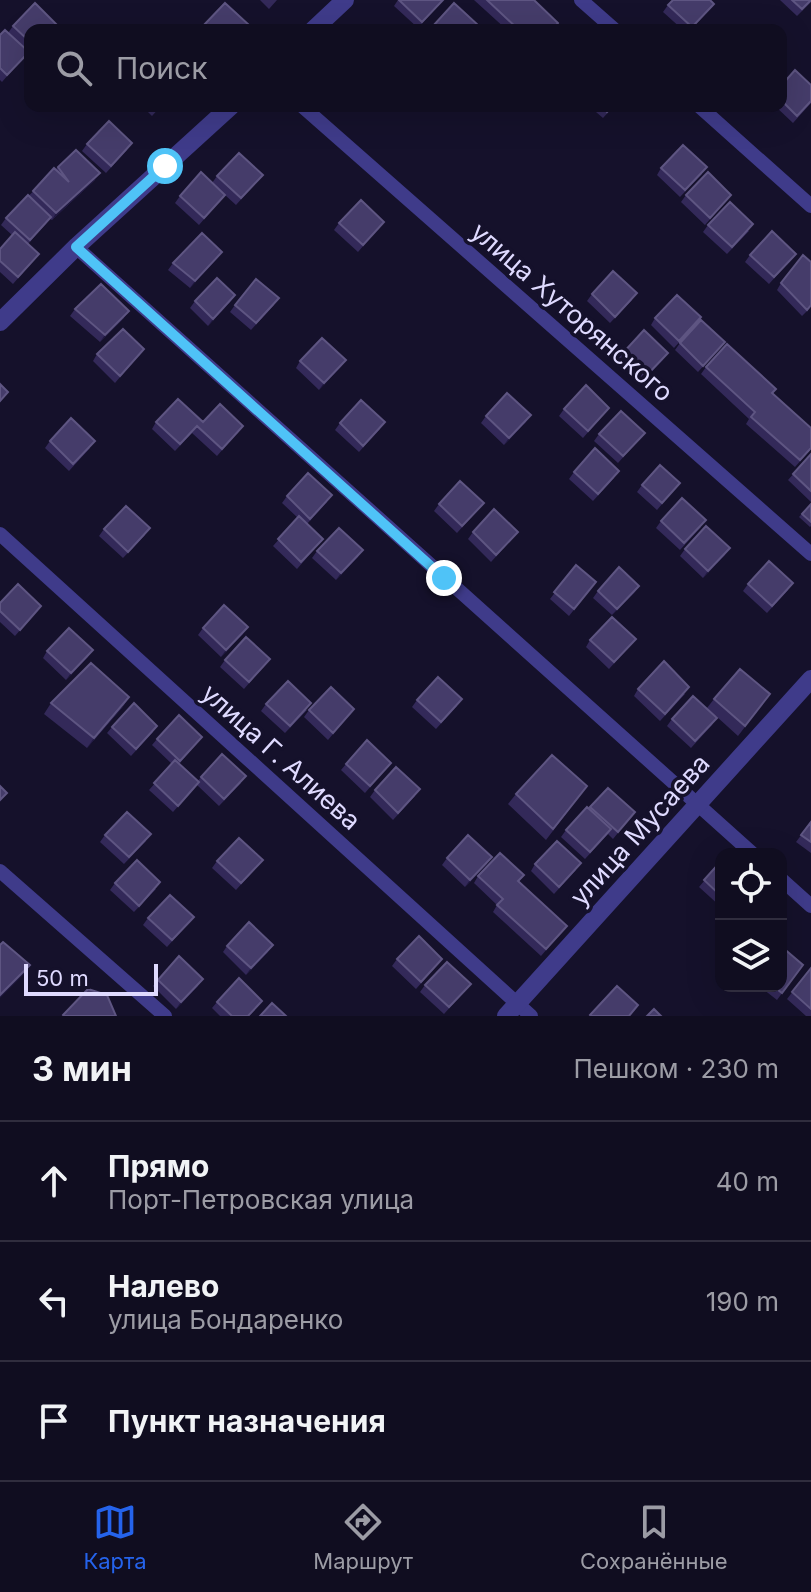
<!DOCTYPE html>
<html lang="ru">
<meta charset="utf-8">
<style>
:root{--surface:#100d20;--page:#1e1b2d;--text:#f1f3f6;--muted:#9c9ca5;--line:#302d3e;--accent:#2563eb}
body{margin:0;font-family:Inter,sans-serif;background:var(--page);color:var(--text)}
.controls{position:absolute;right:24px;bottom:24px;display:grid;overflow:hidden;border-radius:16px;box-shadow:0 8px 32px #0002}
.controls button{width:72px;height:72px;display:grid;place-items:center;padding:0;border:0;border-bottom:2px solid var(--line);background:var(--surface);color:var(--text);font:40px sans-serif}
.scale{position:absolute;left:24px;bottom:20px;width:134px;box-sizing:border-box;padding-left:8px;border:4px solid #dfdaff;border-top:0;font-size:22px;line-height:28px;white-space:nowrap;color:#dfdaff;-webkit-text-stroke:6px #15112b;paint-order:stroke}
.stop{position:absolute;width:24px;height:24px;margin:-18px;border:6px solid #4fc3f7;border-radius:50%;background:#fff}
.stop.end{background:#4fc3f7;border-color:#fff;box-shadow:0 2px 8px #0008}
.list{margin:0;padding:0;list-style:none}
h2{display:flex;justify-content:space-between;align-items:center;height:104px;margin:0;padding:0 32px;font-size:34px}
h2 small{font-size:26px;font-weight:400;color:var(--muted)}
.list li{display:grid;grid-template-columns:52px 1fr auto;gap:24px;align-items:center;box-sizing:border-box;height:120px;padding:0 32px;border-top:2px solid var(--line)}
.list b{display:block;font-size:30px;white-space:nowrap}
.list p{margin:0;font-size:26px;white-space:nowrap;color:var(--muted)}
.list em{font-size:26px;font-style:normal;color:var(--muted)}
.icon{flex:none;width:44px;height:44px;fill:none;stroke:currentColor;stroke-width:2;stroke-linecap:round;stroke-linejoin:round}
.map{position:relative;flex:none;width:811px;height:1016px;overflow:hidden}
.search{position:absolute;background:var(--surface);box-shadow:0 8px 32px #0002;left:24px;right:24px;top:24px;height:88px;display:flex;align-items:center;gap:20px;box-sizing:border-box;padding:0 28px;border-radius:16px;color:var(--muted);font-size:30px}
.sheet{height:464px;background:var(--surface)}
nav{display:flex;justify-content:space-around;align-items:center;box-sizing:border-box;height:112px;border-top:2px solid var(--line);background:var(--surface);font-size:22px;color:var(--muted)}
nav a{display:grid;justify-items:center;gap:4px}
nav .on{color:var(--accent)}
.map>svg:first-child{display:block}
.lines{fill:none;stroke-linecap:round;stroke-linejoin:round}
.minor{stroke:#3f3b8a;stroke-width:14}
.tertiary{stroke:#3f3b8a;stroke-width:18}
.wall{fill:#332959}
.shaded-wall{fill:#1f183f}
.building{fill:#453c6a;stroke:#5e5582;stroke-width:2}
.route{stroke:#4fc3f7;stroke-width:10}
.labels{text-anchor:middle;stroke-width:7;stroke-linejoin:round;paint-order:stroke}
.street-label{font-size:26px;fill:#dfdaff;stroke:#15112b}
</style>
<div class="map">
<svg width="811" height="1016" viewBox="0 0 811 1016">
<rect width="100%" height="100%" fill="#15112b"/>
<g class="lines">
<path class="minor" d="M581 0 615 30
M302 106 811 554
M699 106 811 206
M76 247 753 854
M0 534 531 1016
M0 871 165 1016
M781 879 811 906"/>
<path class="tertiary" d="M313 30 345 0
M0 322 76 247 231 106
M506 1016 811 679"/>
</g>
<path class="wall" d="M260 0H277L269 9Z
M398 0H443L418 28 394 6Z
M474 0H534L558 23 553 30H507Z
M780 0H811V2L797 16Z
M714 4 691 30H683L663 12 668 5Z
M13 26 30 30V54L28 52 2 82 0 80V35L8 33Z
M811 85V103L793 123 775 106H781V86Z
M142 106H161L152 116Z
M589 106H614L603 118Z
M87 144 127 150 106 173 82 151Z
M58 167 95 180 52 220 50 219 28 244 39 254 13 284 0 272V249L12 235 1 225 6 218Z
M661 168 702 174 680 197 657 175Z
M263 175 236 205 225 195 199 225 175 203 180 196 212 183 217 176Z
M686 195H731L705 225 681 202Z
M384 222 358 252 334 230 339 223Z
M708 225 749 231 727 254 703 232Z
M222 252 190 288 168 270 173 263Z
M796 254 769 284 745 262 750 255Z
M811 262V307L802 316 777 290 781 283Z
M592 294 632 300 610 323 587 301Z
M235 295 230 302 208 326 190 308 195 301Z
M235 305H274L251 330 230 312Z
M75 309 124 318 100 342 70 316Z
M655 318 696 324 674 348 651 325Z
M725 342 698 372 675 350 680 343Z
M144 349 115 383 93 361 97 354Z
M668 353 641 383 617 360 622 354Z
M346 360 319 390 296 368 300 361Z
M706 367 776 389 773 394 811 449 795 467 746 424 749 419 701 374Z
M609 408 583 438 559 416 564 409Z
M486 416 526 422 504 445 481 423Z
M156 422H203L243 426 217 456 192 433 175 451 152 429Z
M340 423 380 429 359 452 335 430Z
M645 433 618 463 594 441 599 434Z
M50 441 90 448 69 471 45 448Z
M811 454V502L788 480Z
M574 472 614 478 593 501 569 479Z
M680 483 657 510 637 492 642 485Z
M287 496 327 502 307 524 318 545 297 569 273 546 298 518 282 503Z
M484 503 457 533 434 511 439 504Z
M811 504V526L810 527 799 517Z
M661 521 701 527 680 550 656 528Z
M104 529 145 535 123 558 99 536Z
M473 532 513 538 491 562 468 539Z
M685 549 725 555 703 578 680 556Z
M317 551 358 557 336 580 312 558Z
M576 565 596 582 569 616 550 599Z
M748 584 788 590 767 613 743 591Z
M639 586 634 593 612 615 593 598 598 591Z
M0 603 41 606 15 636 0 622Z
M203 628 243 634 221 657 198 635Z
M636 639 609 669 586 647 590 640Z
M47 651 88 657 66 680 43 658Z
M270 659 244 689 220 667 225 660Z
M638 689 685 694 660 721 634 696Z
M770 694 738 736 716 716 712 725 691 748 667 726 672 719 707 708 714 699Z
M129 697 122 708 87 748 44 714 51 703Z
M417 700 457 706 436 729 412 707Z
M266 704 307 710 285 733 261 711Z
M354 709 328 740 304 717 309 710Z
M112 727 153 732 131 756 107 733Z
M202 737 179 764 198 781 201 777 241 783 219 806 197 785 173 812 149 790 172 764 152 745 157 739Z
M391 763 365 793 341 770 346 764Z
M587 786 546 840 508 804 516 794Z
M608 788 635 812 613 839 608 834 585 859 561 837 566 830Z
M375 790 415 796 393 820 370 797Z
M811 822V853L796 842Z
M105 835 146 841 124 864 100 842Z
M447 858 487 864 465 887 442 865Z
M263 860 236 890 212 868 217 861Z
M721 861V907L699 887Z
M535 864 576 870 554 894 531 871Z
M524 875 519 882 567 926 541 956 493 912 497 905 474 883 478 876Z
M115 883 156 889 134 912 110 890Z
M194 917 167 947 143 925 148 918Z
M227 946 268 952 246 975 223 952Z
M397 959 437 965 416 989 392 966Z
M803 965 777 1000 759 986H781Z
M811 968V1016H806L787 999Z
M158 980 198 986 176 1009 153 986Z
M471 984 444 1014 420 992 425 985Z
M262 1001 249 1016H220L212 1008 217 1002Z"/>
<path class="shaded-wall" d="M100 173 95 180 52 220 56 213Z
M222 252 217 259 190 288 195 281Z
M235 295 230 302 208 326 213 319Z
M129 311 124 318 100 342 105 335Z
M668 353 663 360 641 383 646 376Z
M346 360 341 367 319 390 324 383Z
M531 415 526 422 504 445 509 438Z
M730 548 725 555 703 578 708 571Z
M363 550 358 557 336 580 341 573Z
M639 586 634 593 612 615 617 609Z
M248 627 243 634 221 657 226 650Z
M93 650 88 657 66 680 71 673Z
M129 697 122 708 87 748 94 738Z
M492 857 487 864 465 887 470 880Z
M273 945 268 952 246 975 251 968Z
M30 965 23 975 0 998V995Z
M203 979 198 986 176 1009 181 1002Z"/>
<path class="building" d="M399 0H443L422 22Z
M487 0H534L558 23 552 30H519Z
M673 0H710L714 4 692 27 668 5Z
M792 0H811L802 9Z
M35 3 58 26 54 30H30V42L13 26Z
M225 3 249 25 244 30H208L203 26Z
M454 3 478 25 474 30H437L433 26Z
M5 30 29 52 7 75 0 68V35Z
M795 70 811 85V101L797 116 781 100V86Z
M602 106H613L607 112Z
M109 121 132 143 111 166 87 144Z
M683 145 707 167 685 190 661 168Z
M76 150 100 173 56 213 33 191 54 168 69 182 58 167Z
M239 153 263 175 241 198 217 176Z
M201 172 225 195 204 218 180 196Z
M708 172 731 195 710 218 686 195Z
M28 195 51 217 30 240 6 218Z
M361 200 384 222 363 245 339 223Z
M730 202 753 224 732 247 708 225Z
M772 231 796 254 774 277 750 255Z
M15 232 39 254 18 277 0 261V249Z
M202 233 222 252 195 281 173 263Z
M803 255 811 262V305L807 310 781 283Z
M613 271 637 293 615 317 592 294Z
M217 278 235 295 213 319 195 301Z
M256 279 279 298 256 323 235 305Z
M101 284 129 311 105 335 75 309Z
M677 295 701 317 679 341 655 318Z
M701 320 725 342 703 366 680 343Z
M123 329 144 349 120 376 97 354Z
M644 330 668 353 646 376 622 354Z
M322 338 346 360 324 383 300 361Z
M727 344 776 389 772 393 811 428V448L800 460 751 417 755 412 706 367Z
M0 384 8 392 0 401Z
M586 385 609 408 588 431 564 409Z
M507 393 531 415 509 438 486 416Z
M178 399 203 422 220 404 243 426 222 449 197 426 180 444 156 422Z
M361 400 385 422 363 446 340 423Z
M621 411 645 433 623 456 599 434Z
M71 418 95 441 73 464 50 441Z
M595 448 619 471 598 494 574 472Z
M811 454V491L793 474Z
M660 465 680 483 662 503 642 485Z
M308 473 332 495 310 519 287 496Z
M460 481 484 503 462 526 439 504Z
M682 498 706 520 684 543 661 521Z
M811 504V522L802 514Z
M126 506 150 528 128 552 104 529Z
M494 509 518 532 496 555 473 532Z
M299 516 323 539 301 562 278 539Z
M706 526 730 548 708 571 685 549Z
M339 528 363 550 341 573 317 551Z
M769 561 793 583 772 606 748 584Z
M576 565 596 582 574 609 554 592Z
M619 567 639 586 617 609 598 591Z
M18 584 41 606 20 630 0 611V603Z
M224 605 248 627 226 650 203 628Z
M612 617 636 639 614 662 590 640Z
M69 628 93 650 71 673 47 651Z
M246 637 270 659 249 682 225 660Z
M664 661 689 687 665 714 638 689Z
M91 663 129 697 94 738 51 703Z
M740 669 770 694 745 726 714 699Z
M438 677 462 699 441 722 417 700Z
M288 681 311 703 290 726 266 704Z
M331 687 354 709 333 733 309 710Z
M693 696 717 718 695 741 672 719Z
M134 703 157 726 136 749 112 727Z
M179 715 202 737 180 761 157 739Z
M367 740 391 763 370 786 346 764Z
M222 754 246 776 224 799 201 777Z
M552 755 587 786 553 829 516 794Z
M175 760 199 782 178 806 154 783Z
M396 767 420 789 398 813 375 790Z
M0 786 7 793 0 800Z
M608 788 635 812 618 832 590 807Z
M587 807 611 829 590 852 566 830Z
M127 812 151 834 129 857 105 835Z
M811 822V842L801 835Z
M468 835 492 857 470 880 447 858Z
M239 838 263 860 241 883 217 861Z
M557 841 581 863 559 887 535 864Z
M500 853 524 875 518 881 567 926 546 949 497 905 503 899 478 876Z
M137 860 160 882 139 906 115 883Z
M721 861V896L704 880Z
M170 895 194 917 172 940 148 918Z
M249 922 273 945 251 968 227 946Z
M419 936 442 959 421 982 397 959Z
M3 942 30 965 0 995V945Z
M782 947 803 965 782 993 773 986H781V948Z
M179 956 203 979 181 1002 158 980Z
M447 962 471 984 449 1007 425 985Z
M811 968V1009L792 992Z
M239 978 262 1001 248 1016H232L217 1002Z
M617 986 638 1005 629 1016H591L590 1015Z
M88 989 107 995 116 1016H64L63 1015Z
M272 1003 286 1016H260Z
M654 1009 661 1016H647Z"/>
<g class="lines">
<path class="route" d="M165 166 76 247 444 578"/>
</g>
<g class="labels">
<g class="street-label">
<text transform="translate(572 312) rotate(41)" y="9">улица Хуторянского</text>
<text transform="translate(281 757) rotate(42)" y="9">улица Г. Алиева</text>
<text transform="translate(640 830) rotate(-48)" y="9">улица Мусаева</text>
</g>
</g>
</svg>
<div class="controls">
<button><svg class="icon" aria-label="locate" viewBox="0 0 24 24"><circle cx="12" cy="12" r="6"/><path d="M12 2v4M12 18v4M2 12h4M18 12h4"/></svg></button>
<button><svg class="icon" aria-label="layers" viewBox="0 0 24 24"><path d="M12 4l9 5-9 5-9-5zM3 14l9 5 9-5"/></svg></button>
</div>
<div class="scale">50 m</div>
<div class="stop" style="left:165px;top:166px"></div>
<div class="stop end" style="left:444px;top:578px"></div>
<div class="search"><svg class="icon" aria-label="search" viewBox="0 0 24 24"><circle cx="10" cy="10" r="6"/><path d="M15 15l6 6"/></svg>Поиск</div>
</div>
<section class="sheet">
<h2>3 мин<small>Пешком · 230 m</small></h2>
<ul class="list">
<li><svg class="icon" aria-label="ahead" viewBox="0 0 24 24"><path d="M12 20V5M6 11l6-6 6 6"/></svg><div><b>Прямо</b><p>Порт-Петровская улица</p></div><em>40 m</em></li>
<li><svg class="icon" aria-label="left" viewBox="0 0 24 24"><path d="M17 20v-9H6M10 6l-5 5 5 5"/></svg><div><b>Налево</b><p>улица Бондаренко</p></div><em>190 m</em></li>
<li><svg class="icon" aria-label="arrive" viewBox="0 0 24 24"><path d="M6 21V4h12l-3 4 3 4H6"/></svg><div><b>Пункт назначения</b></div></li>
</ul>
</section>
<nav>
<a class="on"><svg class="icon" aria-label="map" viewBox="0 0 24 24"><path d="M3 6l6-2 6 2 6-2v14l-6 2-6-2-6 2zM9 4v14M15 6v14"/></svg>Карта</a>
<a><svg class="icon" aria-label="directions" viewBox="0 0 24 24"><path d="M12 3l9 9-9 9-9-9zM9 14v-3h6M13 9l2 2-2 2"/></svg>Маршрут</a>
<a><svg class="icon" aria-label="saved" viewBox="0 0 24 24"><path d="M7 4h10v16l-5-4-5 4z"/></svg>Сохранённые</a>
</nav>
